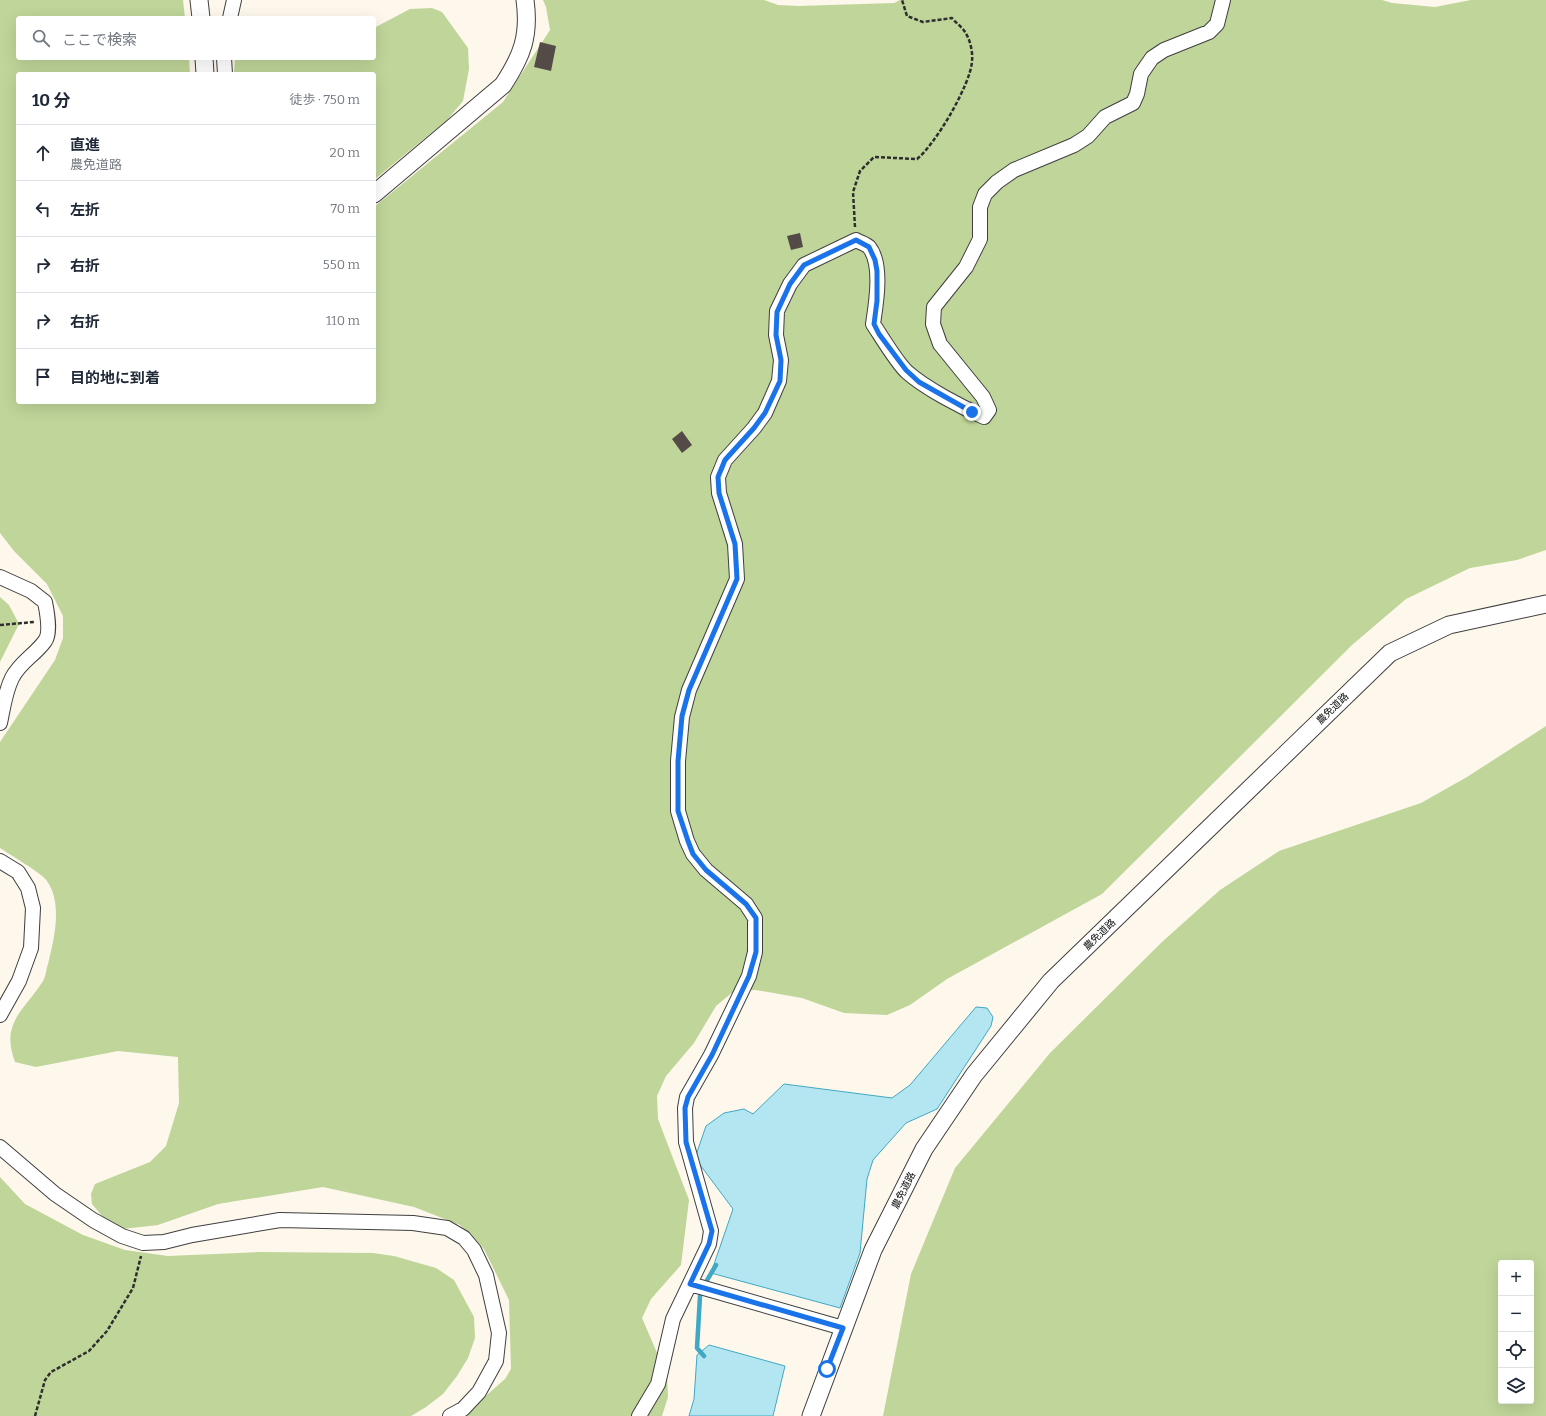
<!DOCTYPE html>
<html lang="ja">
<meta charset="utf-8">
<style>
:root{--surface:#fff;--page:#f6f6f7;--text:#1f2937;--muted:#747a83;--line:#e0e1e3}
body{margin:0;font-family:Bitter,"Noto Sans JP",serif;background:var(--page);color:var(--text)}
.controls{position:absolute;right:12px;bottom:12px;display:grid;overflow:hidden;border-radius:4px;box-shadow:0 4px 16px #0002}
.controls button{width:36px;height:36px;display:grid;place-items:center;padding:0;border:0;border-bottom:1px solid var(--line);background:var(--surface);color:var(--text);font:20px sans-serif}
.stop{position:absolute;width:12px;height:12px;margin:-9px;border:3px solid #1a73e8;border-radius:50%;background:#fff}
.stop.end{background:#1a73e8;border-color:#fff;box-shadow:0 1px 4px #0008}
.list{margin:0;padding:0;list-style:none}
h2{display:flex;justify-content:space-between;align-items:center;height:52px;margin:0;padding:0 16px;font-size:17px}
h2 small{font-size:13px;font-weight:400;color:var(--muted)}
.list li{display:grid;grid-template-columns:26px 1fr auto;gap:12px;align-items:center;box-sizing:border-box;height:56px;padding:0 16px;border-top:1px solid var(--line)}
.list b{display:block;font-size:15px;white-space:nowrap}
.list p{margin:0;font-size:13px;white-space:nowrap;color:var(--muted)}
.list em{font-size:13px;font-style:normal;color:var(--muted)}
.icon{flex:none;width:22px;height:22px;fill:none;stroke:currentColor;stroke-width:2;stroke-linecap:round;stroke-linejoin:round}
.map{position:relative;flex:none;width:1546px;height:1416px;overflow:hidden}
.search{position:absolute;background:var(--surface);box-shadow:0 4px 16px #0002;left:16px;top:16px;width:360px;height:44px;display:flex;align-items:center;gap:10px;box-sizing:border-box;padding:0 14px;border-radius:4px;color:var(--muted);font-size:15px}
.panel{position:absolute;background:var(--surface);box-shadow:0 4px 16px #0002;left:16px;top:72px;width:360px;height:332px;border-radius:4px}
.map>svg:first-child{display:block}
.forest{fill:#bfd599;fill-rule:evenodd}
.water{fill:#b4e6f2;stroke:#40a8c4}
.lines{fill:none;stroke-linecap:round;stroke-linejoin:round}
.stream{stroke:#40a8c4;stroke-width:4.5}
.building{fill:#544b49}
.minor-casing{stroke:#3f3f3f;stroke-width:16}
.tertiary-casing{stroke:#3f3f3f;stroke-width:19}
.path{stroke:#2e2e2e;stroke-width:2.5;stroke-dasharray:4 2;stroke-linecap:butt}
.minor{stroke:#fff;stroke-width:14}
.tertiary{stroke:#fff;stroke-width:17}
.route{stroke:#1a73e8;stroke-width:5}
.labels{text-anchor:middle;stroke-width:4;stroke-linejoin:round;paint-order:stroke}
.street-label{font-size:10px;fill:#0c0c0c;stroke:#fff}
</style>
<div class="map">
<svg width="1546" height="1416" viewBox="0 0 1546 1416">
<rect width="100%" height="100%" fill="#fef7ec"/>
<path class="forest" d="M0 0H183L185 18H18V58H189L190 74H18V402H374V207L503 102 550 30 546 7 543 0H764L778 5 799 6 894 3 900 0H1382L1392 3 1435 7 1471 0H1546V550L1517 560 1470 568 1406 599 1352 645 1102 894 947 979 910 1005 887 1015 844 1013 802 998 756 990 734 991 716 1006 694 1043 666 1076 657 1096 658 1119 689 1200 681 1265 651 1299 642 1318 667 1376 668 1397 662 1416H463L505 1379 511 1369 509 1300 484 1249 460 1225 414 1207 323 1187 218 1204 158 1225 114 1230 92 1204 91 1194 95 1184 150 1162 166 1146 179 1103 178 1057 118 1051 36 1067 15 1062C0 1022 25 1010 43 981 46 977 46 969 48 964 54 939 63 904 47 881 43 874 9 854 0 848V742L55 660 63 638V616L47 584 14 551 0 533Z
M432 8 442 12 468 48 469 69 463 101 448 119 374 180V74H234L235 58H374V28L410 9Z
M0 597 9 605 19 624 0 662Z
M1546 726V1416H883L911 1274 955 1168 1050 1053 1162 942 1220 890 1279 851 1421 803 1467 777ZM1501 1263H1531V1401H1501Z
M0 1177 25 1204 83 1235 125 1250 168 1256 259 1252 373 1253 394 1256 436 1268 454 1280 474 1317 475 1338 468 1358 457 1376 443 1394 426 1407 411 1416H0Z"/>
<path class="water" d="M976 1007 987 1008 993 1017 991 1026 937 1109 906 1123 873 1160 867 1179 860 1253 840 1308 711 1273 733 1209 695 1158 706 1126 724 1113 744 1109 753 1114 784 1084 892 1098 910 1085Z
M709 1345 785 1366 773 1416H689L694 1399 697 1355Z"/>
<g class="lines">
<path class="stream" d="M706 1282 716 1265
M700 1296 697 1348 704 1356"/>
</g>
<path class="building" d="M540 42 556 46 551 71 534 67Z
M800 233 803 247 791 250 787 236Z
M682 431 692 445 682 453 672 439Z"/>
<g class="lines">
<g class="minor-casing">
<path id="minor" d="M230 18 234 0
M224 58 225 74
M0 577 31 591 45 602C47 612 51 633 45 641 35 655 20 662 12 678 5 692 3 709 0 723
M0 861 18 872 28 888 33 908 31 948 19 981 0 1015
M0 1147 55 1194 93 1220 122 1236 143 1243 164 1242 192 1235 280 1220 413 1223 447 1228 464 1238 474 1250 486 1275 499 1333 496 1361 479 1392 463 1409 450 1416
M690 1284 843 1328
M639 1416 658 1384 673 1319 709 1244 711 1231 686 1142 685 1108 687 1097 711 1055 749 976 755 952V918L746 904 706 870 693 854 687 841 678 811V761L682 717 689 690 737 579 735 544 719 493 718 477 725 460 754 428 765 413 779 381 781 360 776 335 777 311 790 284 804 265 856 240C859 242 866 244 869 247 883 264 876 304 873 324 881 336 897 363 907 372 925 388 961 407 984 417L989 410 983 397 940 344 933 324 934 307 966 267 980 239V207L985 194 997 182 1014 170 1074 145 1088 136 1105 117 1133 103 1137 94 1141 74 1152 58 1164 50 1209 32 1217 24 1223 0"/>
</g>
<g class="tertiary-casing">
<path id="tertiary" d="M199 0 201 18
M204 58 205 74
M374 194 503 85C522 56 530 36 525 0
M811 1416 873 1250 924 1149 974 1075 1051 981 1390 653 1449 625 1546 604"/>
</g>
<path class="path" d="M855 227 853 192 860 171 874 157 917 159C935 145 971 84 972 61 973 52 970 39 965 32 962 27 956 23 952 18L923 22 907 16 902 0
M0 625 34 622
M35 1416 45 1380 51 1372 89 1351 107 1331 133 1288 141 1256"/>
<use href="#minor" class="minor"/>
<use href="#tertiary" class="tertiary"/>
</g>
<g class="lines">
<path class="route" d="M827 1369 843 1328 690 1284 709 1244 712 1231 686 1142 685 1108 688 1097 712 1055 749 976 756 952V918L746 904 706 870 693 854 688 841 678 811V761L682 716 689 690 737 579 735 544 719 493 718 477 725 460 754 428 765 413 780 381 781 360 776 335 777 312 790 284 804 265 856 240 869 247 875 260 877 271V301L874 324 879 334 906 370 919 382 972 412"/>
</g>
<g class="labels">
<g class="street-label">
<text transform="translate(1332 708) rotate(-44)" y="4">農免道路</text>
<text transform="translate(1099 934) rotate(-44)" y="4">農免道路</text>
<text transform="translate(903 1190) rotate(-63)" y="4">農免道路</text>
</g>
</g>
</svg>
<div class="controls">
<button>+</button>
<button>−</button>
<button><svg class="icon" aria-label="locate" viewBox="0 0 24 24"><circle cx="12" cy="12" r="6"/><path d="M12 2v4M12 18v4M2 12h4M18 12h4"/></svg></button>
<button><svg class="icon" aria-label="layers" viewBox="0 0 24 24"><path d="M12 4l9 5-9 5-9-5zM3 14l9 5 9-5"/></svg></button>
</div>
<div class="stop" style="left:827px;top:1369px"></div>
<div class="stop end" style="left:972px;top:412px"></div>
<div class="search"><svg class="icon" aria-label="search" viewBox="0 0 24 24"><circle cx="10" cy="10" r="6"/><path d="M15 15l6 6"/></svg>ここで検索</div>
<section class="panel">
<h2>10 分<small>徒歩 · 750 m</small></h2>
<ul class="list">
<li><svg class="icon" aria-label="ahead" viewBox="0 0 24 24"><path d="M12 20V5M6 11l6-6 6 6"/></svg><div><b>直進</b><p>農免道路</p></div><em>20 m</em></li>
<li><svg class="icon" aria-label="left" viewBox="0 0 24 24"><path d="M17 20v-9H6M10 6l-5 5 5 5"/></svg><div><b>左折</b></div><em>70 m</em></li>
<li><svg class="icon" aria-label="right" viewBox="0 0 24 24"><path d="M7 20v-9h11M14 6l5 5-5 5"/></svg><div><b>右折</b></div><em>550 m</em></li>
<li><svg class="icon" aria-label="right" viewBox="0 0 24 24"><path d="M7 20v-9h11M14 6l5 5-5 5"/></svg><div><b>右折</b></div><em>110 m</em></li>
<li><svg class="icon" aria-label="arrive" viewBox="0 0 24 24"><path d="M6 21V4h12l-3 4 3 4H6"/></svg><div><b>目的地に到着</b></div></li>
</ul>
</section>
</div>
